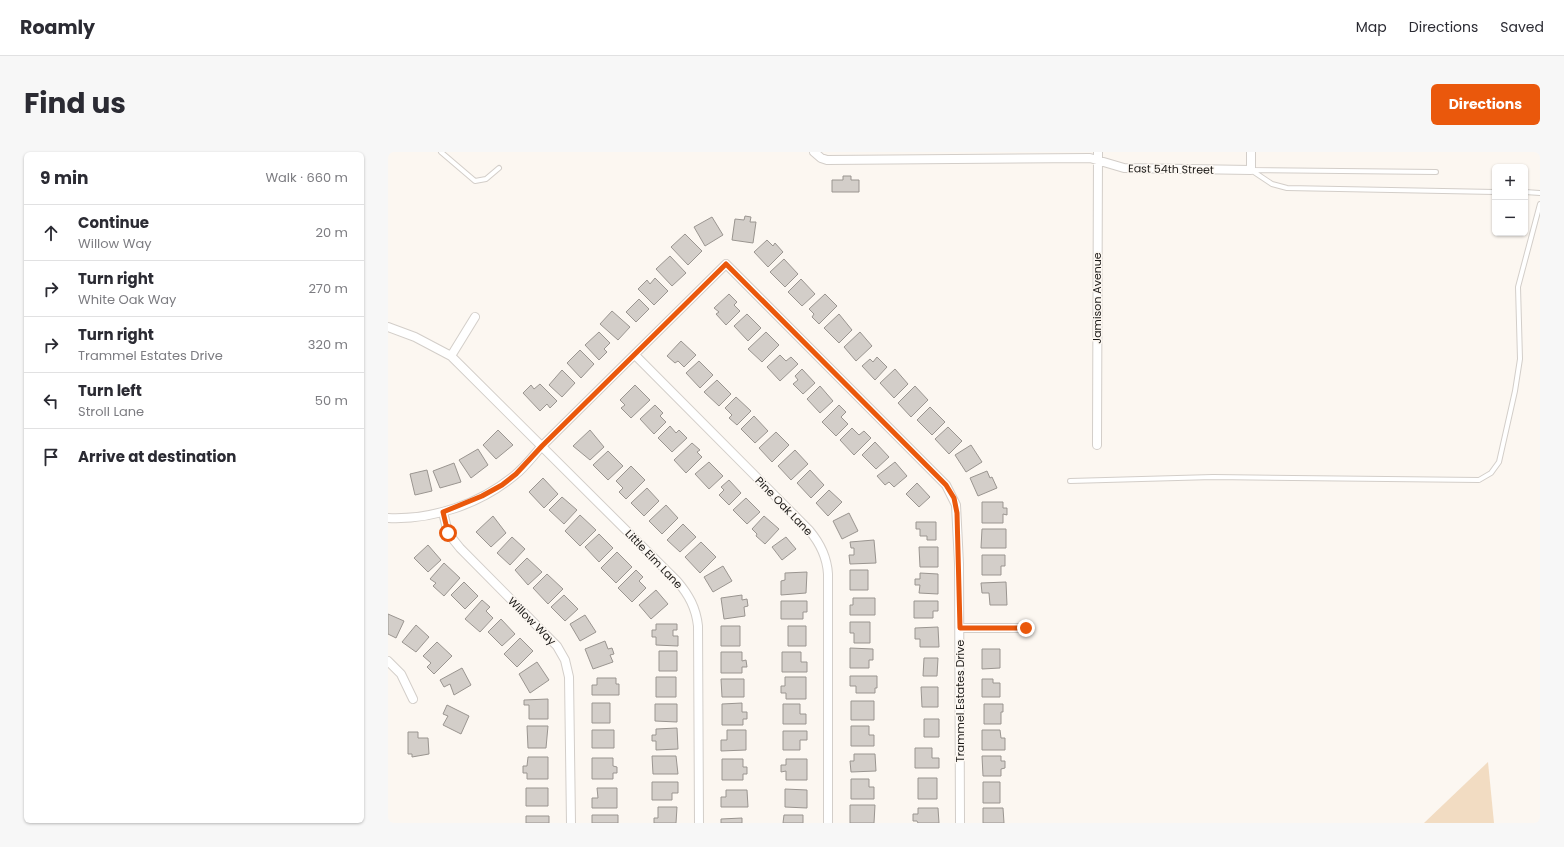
<!DOCTYPE html>
<meta charset="utf-8">
<style>
:root{--surface:#fff;--page:#f7f7f7;--text:#2b2b33;--muted:#7c7c81;--line:#e1e1e2;--accent:#ea580c}
body{margin:0;font-family:Poppins,sans-serif;background:var(--page);color:var(--text)}
.controls{position:absolute;right:12px;top:12px;display:grid;overflow:hidden;border-radius:6px;box-shadow:0 1px 3px #0004}
.controls button{width:36px;height:36px;display:grid;place-items:center;padding:0;border:0;border-bottom:1px solid var(--line);background:var(--surface);color:var(--text);font:20px sans-serif}
.stop{position:absolute;width:12px;height:12px;margin:-9px;border:3px solid #ea580c;border-radius:50%;background:#fff}
.stop.end{background:#ea580c;border-color:#fff;box-shadow:0 1px 4px #0008}
.list{margin:0;padding:0;list-style:none}
h2{display:flex;justify-content:space-between;align-items:center;height:52px;margin:0;padding:0 16px;font-size:17px}
h2 small{font-size:13px;font-weight:400;color:var(--muted)}
.list li{display:grid;grid-template-columns:26px 1fr auto;gap:12px;align-items:center;box-sizing:border-box;height:56px;padding:0 16px;border-top:1px solid var(--line)}
.list b{display:block;font-size:15px;white-space:nowrap}
.list p{margin:0;font-size:13px;white-space:nowrap;color:var(--muted)}
.list em{font-size:13px;font-style:normal;color:var(--muted)}
.icon{flex:none;width:22px;height:22px;fill:none;stroke:currentColor;stroke-width:2;stroke-linecap:round;stroke-linejoin:round}
.map{position:relative;flex:none;width:1152px;height:671px;overflow:hidden;border-radius:6px}
header{display:flex;align-items:center;gap:24px;box-sizing:border-box;height:56px;padding:0 20px;background:var(--surface);border-bottom:1px solid var(--line)}
header strong{font-size:19px}
nav{display:flex;gap:22px;margin-inline-start:auto;font-size:14px}
.intro{display:flex;align-items:center;justify-content:space-between;box-sizing:border-box;height:96px;padding:0 24px}
h1{margin:0;font-size:28px}
.button{padding:10px 18px;border-radius:6px;background:var(--accent);color:#fff;font-size:14px;font-weight:700}
main{display:flex;gap:24px;padding:0 24px}
aside{flex:1;background:var(--surface);border-radius:6px;box-shadow:0 1px 3px #0004}
.map>svg:first-child{display:block}
.green{fill:#f2dcc2}
.building{fill:#d3cec9;stroke:#9a9590}
.lines{fill:none;stroke-linecap:round;stroke-linejoin:round}
.lane-casing{stroke:#d3cec9;stroke-width:6}
.street-casing{stroke:#d3cec9;stroke-width:10}
.lane{stroke:#fff;stroke-width:4}
.street{stroke:#fff;stroke-width:8}
.route{stroke:#ea580c;stroke-width:5}
.labels{text-anchor:middle;stroke-width:3;stroke-linejoin:round;paint-order:stroke}
.street-label{font-size:11px;fill:#1b1917;stroke:#fcf7f1}
</style>
<header>
<strong>Roamly</strong>
<nav><a>Map</a><a>Directions</a><a>Saved</a></nav>
</header>
<div class="intro"><h1>Find us</h1><a class="button">Directions</a></div>
<main>
<aside>
<h2>9 min<small>Walk · 660 m</small></h2>
<ul class="list">
<li><svg class="icon" aria-label="ahead" viewBox="0 0 24 24"><path d="M12 20V5M6 11l6-6 6 6"/></svg><div><b>Continue</b><p>Willow Way</p></div><em>20 m</em></li>
<li><svg class="icon" aria-label="right" viewBox="0 0 24 24"><path d="M7 20v-9h11M14 6l5 5-5 5"/></svg><div><b>Turn right</b><p>White Oak Way</p></div><em>270 m</em></li>
<li><svg class="icon" aria-label="right" viewBox="0 0 24 24"><path d="M7 20v-9h11M14 6l5 5-5 5"/></svg><div><b>Turn right</b><p>Trammel Estates Drive</p></div><em>320 m</em></li>
<li><svg class="icon" aria-label="left" viewBox="0 0 24 24"><path d="M17 20v-9H6M10 6l-5 5 5 5"/></svg><div><b>Turn left</b><p>Stroll Lane</p></div><em>50 m</em></li>
<li><svg class="icon" aria-label="arrive" viewBox="0 0 24 24"><path d="M6 21V4h12l-3 4 3 4H6"/></svg><div><b>Arrive at destination</b></div></li>
</ul>
</aside>
<div class="map">
<svg width="1152" height="671" viewBox="0 0 1152 671">
<rect width="100%" height="100%" fill="#fcf7f1"/>
<path class="green" d="M1100 610 1106 671H1036Z"/>
<path class="building" d="M455 24H463V28H471V40H444V28H455Z
M357 64 363 65 362 70H368L365 91 344 88 347 67 356 68Z
M324 65 335 83 317 94 306 75Z
M297 82 314 99 300 113 283 95Z
M379 88 385 94 387 91 395 100 380 115 366 100Z
M282 104 298 121 284 134 268 117Z
M396 107 410 122 397 135 382 120Z
M267 126 280 139 266 153 250 137 259 128 262 132Z
M413 127 427 142 414 154 400 140Z
M341 142 349 150 346 153 352 159 338 173 328 162 331 160 326 156Z
M437 142 449 154 431 172 424 165 426 162 421 157Z
M251 147 261 157 248 170 238 160Z
M224 159 242 175 230 188 212 172Z
M359 162 373 176 360 189 346 174Z
M451 162 464 178 451 191 436 176Z
M211 180 222 191 216 197 219 200 211 208 197 193Z
M378 180 391 193 374 210 360 197Z
M472 180 484 194 468 209 456 195Z
M293 189 308 203 296 215 290 209 287 211 279 204Z
M192 198 206 212 193 226 179 211Z
M392 203 398 209 403 205 410 212 392 229 379 215Z
M489 205 499 215 487 228 474 214 482 207 485 210Z
M311 209 325 223 312 236 298 221Z
M414 217 427 231 415 242 405 232 410 228 407 224Z
M507 217 520 232 506 246 492 231Z
M174 218 187 231 174 245 161 233Z
M329 228 343 242 331 254 316 240Z
M152 232 169 249 162 256 159 252 152 259 135 241 143 233 146 237Z
M247 233 262 248 243 266 233 256 237 253 232 248Z
M432 234 445 249 432 261 419 247Z
M527 234 540 248 523 265 510 251Z
M348 245 363 259 349 273 341 266 344 263 337 256Z
M267 253 275 261 272 264 278 270 266 282 252 267Z
M451 253 458 260 453 265 460 272 448 284 434 270Z
M542 255 557 270 544 283 529 268Z
M366 264 380 279 367 291 353 277Z
M282 274 288 281 291 278 299 286 284 300 270 286Z
M560 275 574 289 561 302 547 287Z
M464 276 471 283 476 279 483 286 466 303 452 288Z
M110 278 125 293 108 307 95 293Z
M202 278 216 295 202 308 185 294Z
M388 280 401 293 384 310 371 296Z
M487 290 501 305 488 317 474 303Z
M304 291 312 298 309 300 314 305 298 321 286 308Z
M583 293 594 310 578 320 567 303Z
M90 297 100 313 83 326 71 308Z
M407 298 420 312 403 328 390 314Z
M220 299 235 314 220 328 205 313Z
M321 310 335 324 321 337 307 322Z
M507 310 519 324 506 335 501 330 497 333 489 324Z
M66 311 73 330 52 336 45 319Z
M243 314 257 328 238 347 231 340 235 336 228 329Z
M39 318 44 339 27 343 22 322Z
M422 318 436 333 423 346 409 331Z
M599 319 602 326 604 325 609 336 590 344 582 326Z
M155 326 170 342 156 356 141 340Z
M341 328 353 341 341 353 331 343 336 338 333 335Z
M529 331 542 345 531 355 518 342Z
M259 336 271 349 256 364 243 351Z
M441 338 454 350 440 364 428 351Z
M174 345 189 358 176 372 161 358Z
M358 346 372 360 359 372 345 358Z
M594 350H615V356H619V363L615 362V371H594Z
M278 353 290 366 274 382 261 369Z
M461 361 470 379 454 387 445 369Z
M192 363 208 378 192 394 177 379Z
M105 364 118 381 103 395 88 380Z
M376 364 391 377 377 392 368 384 369 382 364 377Z
M528 370H548V388H539V384H532V377H528Z
M295 372 308 385 292 400 279 388Z
M594 377H618V396H593Z
M211 382 225 396 211 410 197 395Z
M124 385 137 397 122 413 109 401Z
M398 385 408 397 394 408 384 395Z
M486 388 488 411 462 412 461 403H466V396H463L462 390Z
M313 390 328 405 312 421 297 405Z
M40 393 53 408 40 420 26 406Z
M531 395H550V415H532Z
M229 400 244 415 228 431 213 416Z
M594 403H617V414H613V423H594Z
M139 406 154 420 140 433 127 418Z
M56 411 72 426 56 444 45 434 48 431 42 427Z
M335 414 344 429 325 440 316 425Z
M248 418 255 425 251 429 258 436 244 450 230 436Z
M462 418H480V438H462Z
M419 420 418 441 393 443V429L397 428V421Z
M532 421 550 422V442L531 441 532 433H527V427H532Z
M159 422 175 437 160 452 145 436Z
M76 430 90 444 77 457 63 443Z
M618 430 619 453H602L601 441H594L593 431Z
M268 438 280 452 263 467 251 453Z
M176 443 190 457 177 469 163 455Z
M354 443V448L359 447 360 454 356 455 357 464 336 467 333 446Z
M465 446H487V463H462V453H465Z
M94 448 102 455 98 459 105 466 92 480 77 467Z
M393 449H419V460H415V467H393Z
M526 449H550V459H545V466H526Z
M0 462 16 469 8 486 0 482Z
M197 463 208 480 192 489 182 472Z
M113 467 127 482 114 494 100 480Z
M462 470H482V491H466V481H462Z
M268 472H289V478H285V484H290V494L268 493V485H264V478H268Z
M28 473 41 485 28 500 14 490Z
M333 474H352V494H333Z
M400 474H418V494H400Z
M550 475 551 495H532V487H527V476Z
M132 486 145 499 129 515 116 502Z
M217 489 220 497 224 496 226 502 222 503 225 510 205 517 197 497Z
M49 490 64 504 46 522 39 515 43 511 35 504Z
M462 496 485 497V508H481V516H462Z
M594 497H612V516L594 517Z
M271 499H289V519H271Z
M333 500H354V509L358 508 359 515H354V521H333Z
M394 500H413V510H419V520H394Z
M536 506H550L549 524H535Z
M149 510 161 528 142 541 131 522Z
M74 516 83 533 66 543 62 532 56 535 52 528Z
M462 524H489V536H487V541H468V534H462Z
M268 525H288V545H268Z
M397 525H418V547H398V541H393V534H397Z
M209 526H228V532H231V543H204V533H209Z
M333 527H356V545H334Z
M594 527H605V531H612V545H594Z
M533 535H550V555H534Z
M160 547V567H141V553H136V548Z
M463 549H486V568H463Z
M204 551H222V571H204Z
M354 551V560H359V567H355V573H334V552Z
M267 552H289V570L267 569Z
M395 552H412V562H418V572H395Z
M596 552H615V560H613V572H596Z
M59 553 81 564 73 582 55 573 60 564 55 562Z
M536 567H551V585H536Z
M139 574H160L158 596H140Z
M463 574H481V583H486V594H463Z
M289 576 290 597 268 598V589H264V583H268V577Z
M204 578H226V596H204Z
M339 578H358V598L333 599V588H339Z
M594 578H612L613 586H617V598H594Z
M395 579H419V588H412V598H395Z
M20 580H30V586H40L41 602 24 605V602H20Z
M527 596H544V606H551V616H527Z
M466 602H487L488 619 463 620 462 609H466Z
M264 604H288L290 622H265Z
M594 604H613V609H617V616L613 617V624H595Z
M140 605H160V627H139V621H135V614H139Z
M204 606H225V614L229 615V621H225V627H204Z
M334 607H355V615H359V622H355V628H334Z
M398 607H419V628H398V619L393 620V613H398Z
M530 626H549V647H530Z
M463 627H481V635H486V647H463Z
M264 630H290V641H284V648H264Z
M595 630H612V651H595Z
M138 636H160V654H138Z
M209 636H229V656H204V646H210Z
M397 637 419 638V656L397 655Z
M338 638H359L360 655H333V645H338Z
M462 653H487L486 671H462Z
M270 655H289L288 671H266V666H270Z
M530 656H550L551 671H530L529 669H525V662H530Z
M595 656H615L616 671H595Z
M204 663H230V671H204Z
M396 663H415V671H395Z
M138 664H161V671H138Z
M354 666V671H333V667Z"/>
<g class="lines">
<g class="lane-casing">
<path id="lane" d="M53 0 87 29 98 27 111 16
M863 18 884 32 899 36 1107 40
M863 18 1048 20
M1137 40 1152 41
M682 329 825 325 1091 328 1103 321 1111 310 1127 239 1132 207 1130 135 1152 52"/>
</g>
<g class="street-casing">
<path id="street" d="M426 0 433 6 439 8 702 6 736 16 863 18V0
M0 175 27 185 63 204 289 429C301 443 308 456 310 474L311 671
M247 203 421 378C432 391 439 405 440 422V671
M63 204 87 165
M709 293 710 0
M55 360 60 381 72 396 169 494 177 508 181 525 183 671
M0 366C45 368 92 352 127 323 137 315 145 304 154 294L338 112 558 333 568 353 571 412 572 671
M572 476H638
M0 509 13 522 25 547"/>
</g>
<use href="#lane" class="lane"/>
<use href="#street" class="street"/>
</g>
<g class="lines">
<path class="route" d="M60 381 55 360 94 344 114 333 128 322 154 294 338 112 558 333 566 346 569 361 572 476H638"/>
</g>
<g class="labels">
<g class="street-label">
<text transform="translate(783 17) rotate(1)" y="4">East 54th Street</text>
<text transform="translate(709 146) rotate(-90)" y="4">Jamison Avenue</text>
<text transform="translate(396 354) rotate(46)" y="4">Pine Oak Lane</text>
<text transform="translate(266 407) rotate(46)" y="4">Little Elm Lane</text>
<text transform="translate(144 469) rotate(45)" y="4">Willow Way</text>
<text transform="translate(572 549) rotate(-90)" y="4">Trammel Estates Drive</text>
</g>
</g>
</svg>
<div class="controls">
<button>+</button>
<button>−</button>
</div>
<div class="stop" style="left:60px;top:381px"></div>
<div class="stop end" style="left:638px;top:476px"></div>
</div>
</main>
